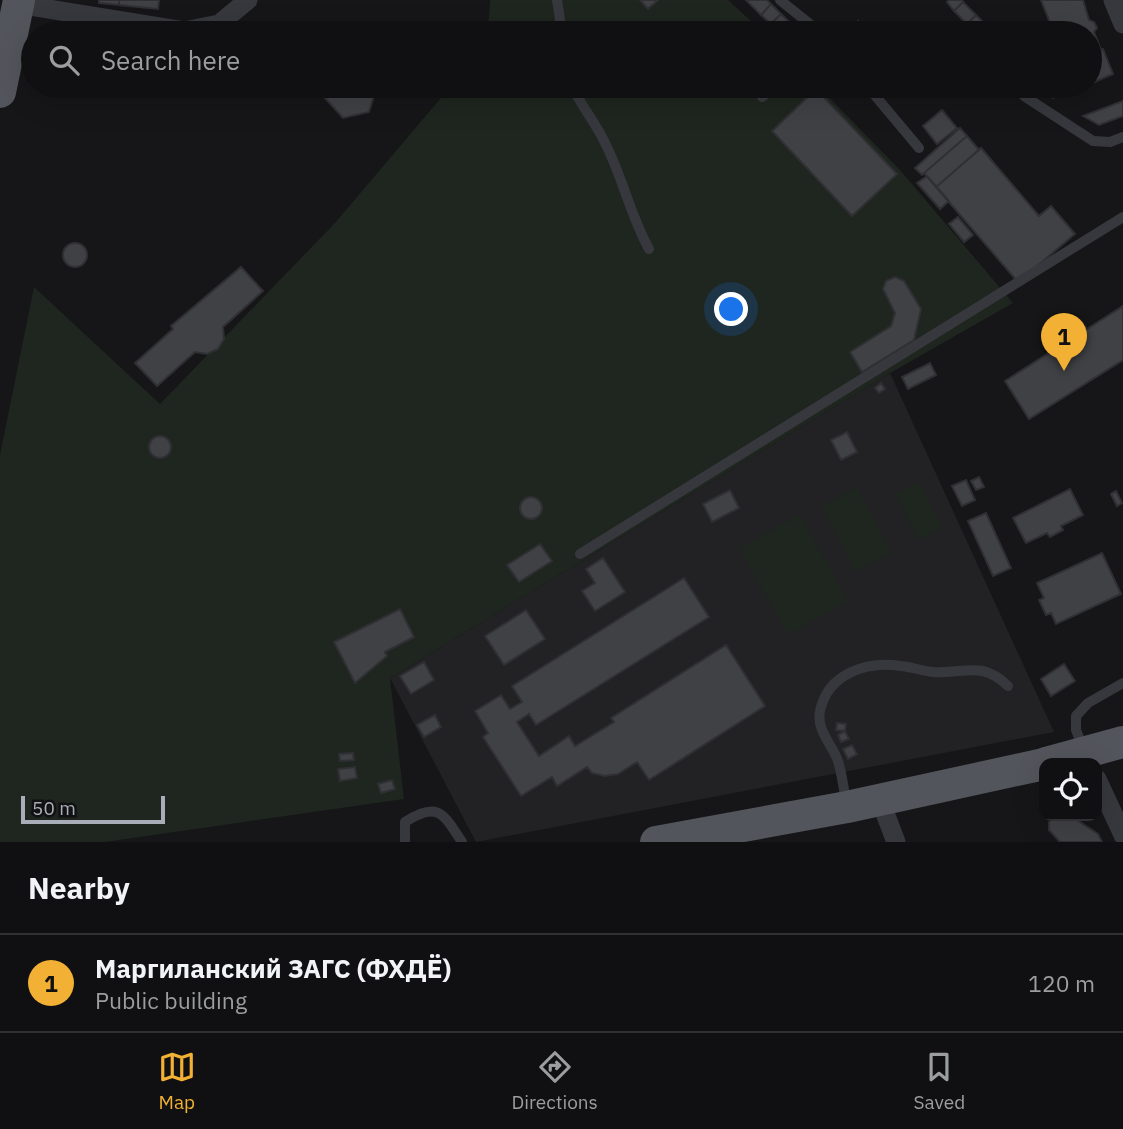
<!DOCTYPE html>
<meta charset="utf-8">
<style>
:root{--surface:#101012;--page:#1e1e20;--text:#f1f3f6;--muted:#9c9d9f;--line:#303032;--accent:#f2b134}
body{margin:0;font-family:"IBM Plex Sans",sans-serif;background:var(--page);color:var(--text)}
.controls{position:absolute;right:21px;bottom:21px;display:grid;overflow:hidden;border-radius:14px;box-shadow:0 7px 28px #0002}
.controls button{width:63px;height:63px;display:grid;place-items:center;padding:0;border:0;border-bottom:2px solid var(--line);background:var(--surface);color:var(--text);font:35px sans-serif}
.scale{position:absolute;left:21px;bottom:18px;width:144px;box-sizing:border-box;padding-left:7px;border:4px solid #a8adb8;border-top:0;font-size:19px;line-height:24px;white-space:nowrap;color:#a8adb8;-webkit-text-stroke:5px #111113;paint-order:stroke}
.you{position:absolute;left:732px;top:310px;width:24px;height:24px;margin:-18px;border:5px solid #fff;border-radius:50%;background:#1a73e8;box-shadow:0 0 0 10px #1a73e833}
.badge{display:grid;place-items:center;width:46px;height:46px;border-radius:50%;background:var(--accent);color:#111;font-size:23px;font-weight:700}
.pin{position:absolute;translate:-50% -58px;filter:drop-shadow(0 2px 4px #0008)}
.pin::after{content:'';position:absolute;top:37px;width:24px;height:21px;background:inherit;clip-path:polygon(0 0,100% 0,50% 100%)}
.list{margin:0;padding:0;list-style:none}
h2{display:flex;justify-content:space-between;align-items:center;height:91px;margin:0;padding:0 28px;font-size:30px}
h2 small{font-size:23px;font-weight:400;color:var(--muted)}
.list li{display:grid;grid-template-columns:46px 1fr auto;gap:21px;align-items:center;box-sizing:border-box;height:98px;padding:0 28px;border-top:2px solid var(--line)}
.list b{display:block;font-size:26px;white-space:nowrap}
.list p{margin:0;font-size:23px;white-space:nowrap;color:var(--muted)}
.list em{font-size:23px;font-style:normal;color:var(--muted)}
.icon{flex:none;width:38px;height:38px;fill:none;stroke:currentColor;stroke-width:2;stroke-linecap:round;stroke-linejoin:round}
.map{position:relative;flex:none;width:1123px;height:842px;overflow:hidden}
.search{position:absolute;background:var(--surface);box-shadow:0 7px 28px #0002;left:21px;right:21px;top:21px;height:77px;display:flex;align-items:center;gap:18px;box-sizing:border-box;padding:0 24px;border-radius:38px;color:var(--muted);font-size:26px}
.sheet{height:189px;background:var(--surface)}
nav{display:flex;justify-content:space-around;align-items:center;box-sizing:border-box;height:98px;border-top:2px solid var(--line);background:var(--surface);font-size:19px;color:var(--muted)}
nav a{display:grid;justify-items:center;gap:4px}
nav .on{color:var(--accent)}
.map>svg:first-child{display:block}
.built{fill:#222225}
.green{fill:#1e261f}
.building{fill:#404145;stroke:#303034;stroke-width:2}
.lines{fill:none;stroke-linecap:round;stroke-linejoin:round}
.lane{stroke:#37383d;stroke-width:10}
.street{stroke:#37383d;stroke-width:19}
.primary{stroke:#53555c;stroke-width:32}
</style>
<div class="map">
<svg width="1123" height="842" viewBox="0 0 1123 842">
<rect width="100%" height="100%" fill="#161618"/>
<path class="built" d="M890 373 1054 732 476 842 390 678Z"/>
<path class="green" d="M490 0H728L764 33H488Z
M451 86H818L900 170 1013 303 890 373 390 678 404 799 105 842H0V455L34 287 160 404 335 223Z
M919 482 942 528 918 540 895 494Z
M857 487 892 553 856 572 821 506Z
M800 514 848 601 788 635 739 548Z"/>
<path class="building" d="M99 0H119V5L99 3Z
M119 0H159L158 9 119 5Z
M640 0H658L648 9Z
M746 0H767L771 4 761 15Z
M949 0H962L963 2 954 11 947 2Z
M1041 0H1083L1089 20 1094 22 1097 28 1094 32 1101 50 1090 54V33H1054Z
M963 2 976 15 967 24 954 11Z
M771 4 781 14 771 24 761 15Z
M781 14 801 33H775L768 26Z
M976 15 994 33H974L966 25Z
M858 21 866 30 862 33H846Z
M1103 49 1113 74 1090 84V54Z
M328 86H377L369 112 343 118 324 97Z
M835 86H848L850 87 842 94Z
M1031 86H1085L1053 98Z
M816 89 897 174 852 216 772 131Z
M1123 101V116L1099 125 1083 116Z
M942 110 957 128 937 144 923 126Z
M960 128 967 136 922 175 915 168Z
M967 136 979 150 936 187 924 173Z
M981 148 1039 216 1051 206 1075 234 1018 282 936 187Z
M927 176 949 201 940 209 917 183Z
M958 217 973 235 964 242 949 224Z
M63 255a12 12 0 1 1 24 0a12 12 0 1 1-24 0Z
M241 267 263 291 223 327 224 339 218 349 207 354 195 352 157 386 135 363 173 329 171 326Z
M895 277 904 281 921 309 914 340 862 372 850 352 891 326 895 313 883 289 886 281Z
M1123 306V360L1029 419 1005 381 1069 340 1064 333 1069 327 1082 322 1087 329Z
M930 363 936 375 908 389 902 377Z
M881 383 885 389 879 393 875 388Z
M847 432 857 452 841 460 831 440Z
M149 447a11 11 0 1 1 22 0a11 11 0 1 1-22 0Z
M979 477 984 487 976 490 971 481Z
M966 480 975 500 962 506 952 486Z
M1070 489 1083 515 1061 526 1063 530 1050 537 1047 533 1026 543 1013 518Z
M730 490 739 508 712 522 703 504Z
M1116 491 1122 503 1117 506 1111 494Z
M520 508a11 11 0 1 1 22 0a11 11 0 1 1-22 0Z
M986 513 1011 568 993 576 968 521Z
M540 544 552 561 519 582 507 565Z
M1102 553 1121 594 1056 624 1051 613 1046 615 1039 600 1044 598 1037 583Z
M603 558 625 592 595 611 582 591 595 583 586 569Z
M684 578 709 617 536 725 529 714 517 722 539 756 569 736 575 746 614 722 611 718 726 645 765 706 649 780 637 762 618 774 605 776 592 773 587 767 557 786 552 777 521 796 483 737 488 733 475 711 501 695 510 709 522 702 512 686Z
M400 609 414 637 385 652 387 656 355 683 334 642Z
M526 610 545 639 504 665 485 636Z
M424 662 434 680 411 694 400 676Z
M1064 664 1075 681 1051 696 1041 679Z
M435 715 441 727 424 737 417 725Z
M837 723 846 724 845 731 836 730Z
M845 731 849 739 841 742 838 735Z
M852 745 857 754 848 759 843 749Z
M353 753 354 760 340 761 339 754Z
M355 767 357 778 340 781 338 769Z
M392 780 395 789 381 793 378 784Z
M1054 816H1071L1098 834 1102 842H1060L1049 830V822Z"/>
<g class="lines">
<path class="lane" d="M557 0 562 33
M780 0 821 33
M572 86C581 106 596 123 605 143 623 178 630 215 649 249
M867 86 919 148
M1024 96 1093 141 1110 142 1123 137
M762 97 776 86
M580 554 1123 217
M1084 750 1076 730V716L1088 703 1123 683
M846 803C844 789 842 774 838 761 832 744 816 730 820 711 828 673 867 661 901 666 912 667 922 671 933 672 965 674 981 660 1008 686
M405 842V822C439 800 444 815 462 842"/>
<path class="street" d="M1113 0 1123 24
M18 4 184 31 219 24 248 0
M1097 779 1123 835
M880 800 896 842"/>
<path class="primary" d="M0 92 19 0
M1046 763 1123 742
M656 842 847 807 1044 764"/>
</g>
</svg>
<div class="controls">
<button><svg class="icon" aria-label="locate" viewBox="0 0 24 24"><circle cx="12" cy="12" r="6"/><path d="M12 2v4M12 18v4M2 12h4M18 12h4"/></svg></button>
</div>
<div class="scale">50 m</div>
<div class="you"></div>
<div class="pin badge" style="left:1064px;top:371px">1</div>
<div class="search"><svg class="icon" aria-label="search" viewBox="0 0 24 24"><circle cx="10" cy="10" r="6"/><path d="M15 15l6 6"/></svg>Search here</div>
</div>
<section class="sheet">
<h2>Nearby<small></small></h2>
<ul class="list">
<li><span class="badge">1</span><div><b>Маргиланский ЗАГС (ФХДЁ)</b><p>Public building</p></div><em>120 m</em></li>
</ul>
</section>
<nav>
<a class="on"><svg class="icon" aria-label="map" viewBox="0 0 24 24"><path d="M3 6l6-2 6 2 6-2v14l-6 2-6-2-6 2zM9 4v14M15 6v14"/></svg>Map</a>
<a><svg class="icon" aria-label="directions" viewBox="0 0 24 24"><path d="M12 3l9 9-9 9-9-9zM9 14v-3h6M13 9l2 2-2 2"/></svg>Directions</a>
<a><svg class="icon" aria-label="saved" viewBox="0 0 24 24"><path d="M7 4h10v16l-5-4-5 4z"/></svg>Saved</a>
</nav>
